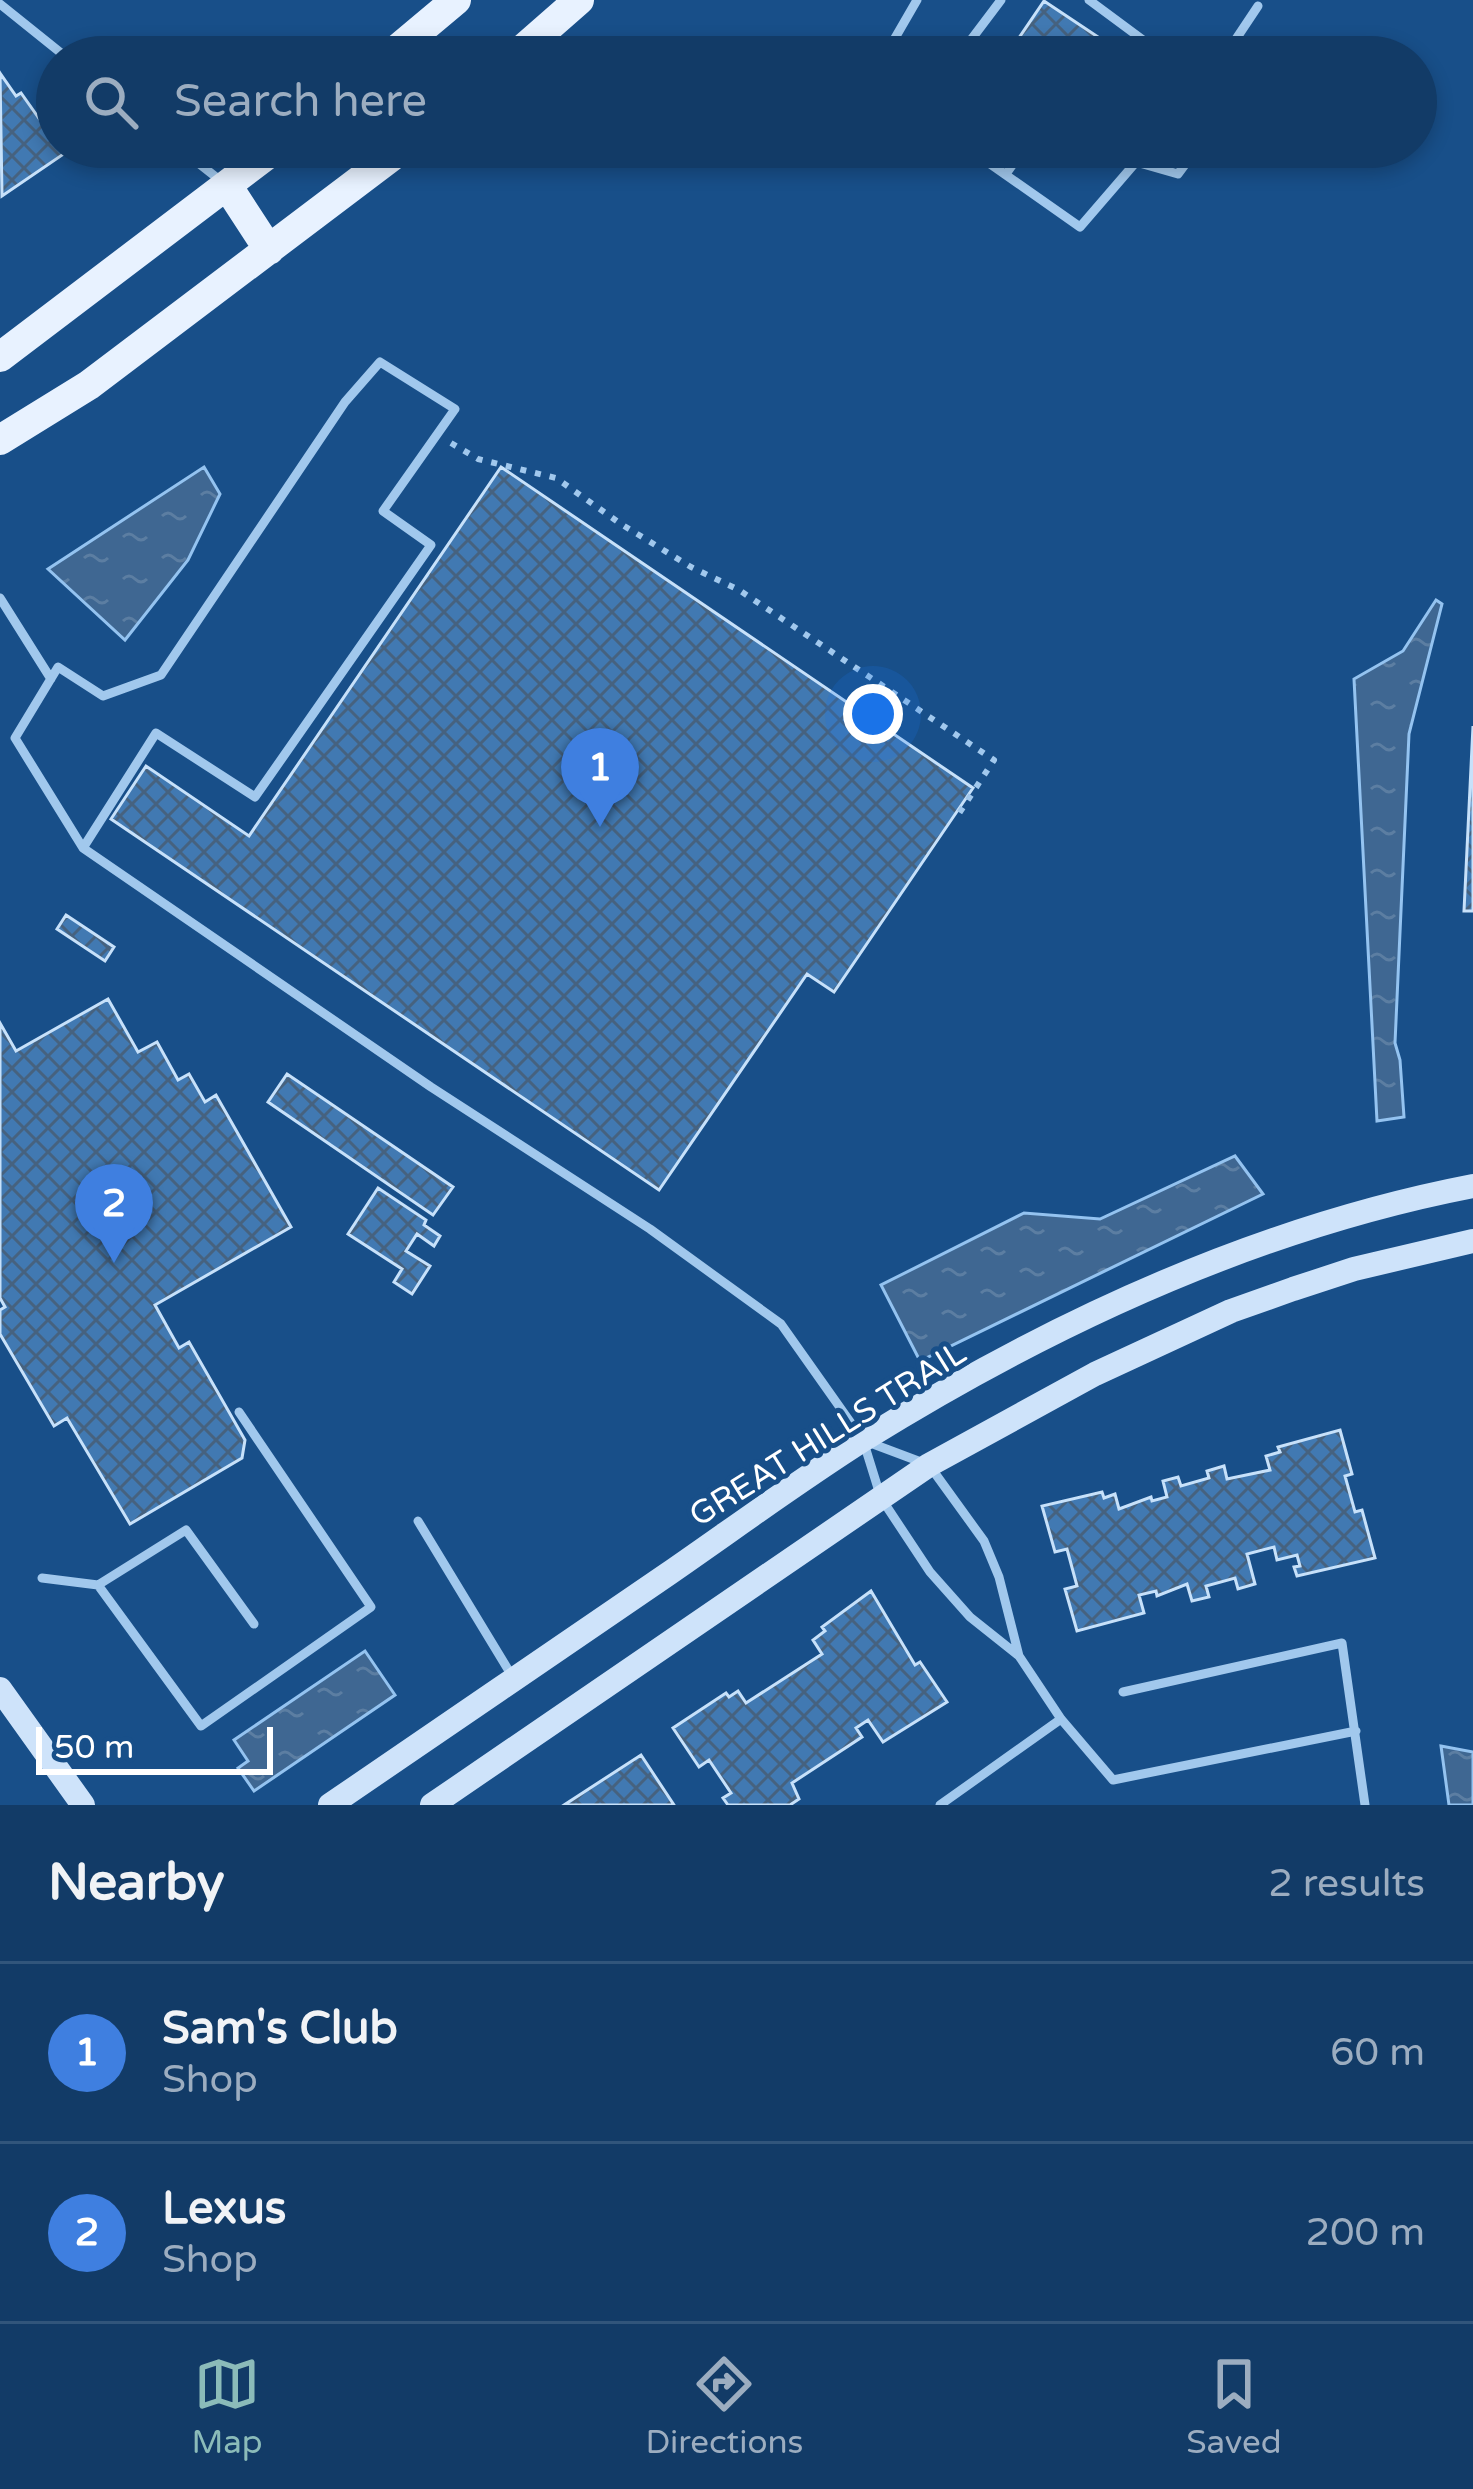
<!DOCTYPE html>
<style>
:root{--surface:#123b67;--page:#1b426d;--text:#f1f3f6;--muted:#9cadc0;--line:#31557b;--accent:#8bbbb9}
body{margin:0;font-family:"Varela Round",sans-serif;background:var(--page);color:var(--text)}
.scale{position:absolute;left:36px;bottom:30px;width:237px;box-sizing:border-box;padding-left:12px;border:6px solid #fff;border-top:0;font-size:33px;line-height:42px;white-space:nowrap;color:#fff;-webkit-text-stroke:9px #184f89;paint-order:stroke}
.you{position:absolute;left:873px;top:714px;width:42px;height:42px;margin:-30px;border:9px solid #fff;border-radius:50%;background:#1a73e8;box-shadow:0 0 0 18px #1a73e833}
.badge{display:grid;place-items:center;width:78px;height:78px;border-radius:50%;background:var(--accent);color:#fff;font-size:39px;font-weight:700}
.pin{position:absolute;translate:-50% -99px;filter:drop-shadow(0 3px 6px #0008)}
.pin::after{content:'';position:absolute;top:63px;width:42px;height:36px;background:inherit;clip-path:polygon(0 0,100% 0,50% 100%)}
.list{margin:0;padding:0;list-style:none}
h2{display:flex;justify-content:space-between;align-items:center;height:156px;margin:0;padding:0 48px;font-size:51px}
h2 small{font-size:39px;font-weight:400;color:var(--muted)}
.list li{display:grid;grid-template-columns:78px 1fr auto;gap:36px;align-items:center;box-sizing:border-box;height:180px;padding:0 48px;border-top:3px solid var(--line)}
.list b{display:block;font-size:45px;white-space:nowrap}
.list p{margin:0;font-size:39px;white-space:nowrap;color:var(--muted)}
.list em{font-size:39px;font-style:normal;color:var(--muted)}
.icon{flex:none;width:66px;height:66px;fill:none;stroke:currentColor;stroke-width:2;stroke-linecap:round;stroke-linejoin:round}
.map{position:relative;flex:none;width:1473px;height:1805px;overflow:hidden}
.search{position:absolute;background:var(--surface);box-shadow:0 6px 18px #0003;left:36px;right:36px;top:36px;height:132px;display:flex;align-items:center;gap:30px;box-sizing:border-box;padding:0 42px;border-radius:66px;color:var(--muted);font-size:45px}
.sheet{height:516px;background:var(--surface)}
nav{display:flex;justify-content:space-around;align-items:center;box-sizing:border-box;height:168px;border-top:3px solid var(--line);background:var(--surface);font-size:33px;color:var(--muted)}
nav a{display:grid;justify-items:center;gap:6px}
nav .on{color:var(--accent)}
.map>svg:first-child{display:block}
.water{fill:url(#water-ripples);stroke:#94c3f0;stroke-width:3}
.building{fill:url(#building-cross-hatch);stroke:#c7e1fa;stroke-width:3}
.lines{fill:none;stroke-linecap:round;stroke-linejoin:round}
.path{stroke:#a1c8ed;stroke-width:6;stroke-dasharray:6 9;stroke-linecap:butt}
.lane{stroke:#a1c8ed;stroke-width:9}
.secondary{stroke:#cee3fa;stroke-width:24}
.primary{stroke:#e8f2ff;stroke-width:30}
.labels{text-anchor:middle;stroke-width:10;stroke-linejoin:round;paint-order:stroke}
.street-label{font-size:33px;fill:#fff;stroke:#184f89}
</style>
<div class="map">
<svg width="1473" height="1805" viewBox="0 0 1473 1805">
<defs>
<pattern id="water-ripples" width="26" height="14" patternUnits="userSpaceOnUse" patternTransform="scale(3)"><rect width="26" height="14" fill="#3f6792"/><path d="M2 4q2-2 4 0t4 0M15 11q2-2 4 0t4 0" fill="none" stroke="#5c7ea2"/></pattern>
<pattern id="building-cross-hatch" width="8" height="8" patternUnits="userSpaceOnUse" patternTransform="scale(3)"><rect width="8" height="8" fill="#4179b2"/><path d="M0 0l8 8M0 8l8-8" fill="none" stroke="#46627f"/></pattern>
</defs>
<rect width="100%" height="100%" fill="#184f89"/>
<path class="water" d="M204 467 220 494 188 560 125 640 48 569Z
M1436 600 1442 604 1409 734 1395 1043 1400 1060 1404 1117 1377 1121 1354 679 1403 651Z
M1235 1156 1263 1194 920 1361 881 1285 1024 1213 1100 1219Z
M365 1651 395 1695 254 1791 238 1768 248 1761 234 1740Z
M1441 1746 1473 1752V1805H1449Z"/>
<path class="building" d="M1044 1 1128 57H1006Z
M0 73 16 96 21 93 43 124 48 121 57 134V147L68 151 2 196Z
M501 467 973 788 834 992 807 974 659 1190 111 819 146 766 249 836Z
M1473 726V911H1464Z
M66 915 114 947 105 961 57 929Z
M108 999 138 1052 157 1042 178 1080 189 1074 205 1102 216 1095 291 1227 155 1305 179 1348 189 1342 245 1440 242 1458 130 1524 67 1418 54 1426 0 1334V1310L5 1307 0 1298V1023L16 1051Z
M287 1074 453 1187 433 1215 268 1102Z
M378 1188 426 1220 424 1225 440 1236 434 1246 417 1234 406 1251 430 1266 412 1294 394 1282 402 1269 348 1234Z
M1340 1430 1352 1474 1345 1476 1355 1512 1362 1510 1375 1558 1297 1576 1294 1567 1300 1566 1297 1555 1277 1560 1274 1547 1247 1554 1255 1584 1238 1589 1235 1578 1206 1586 1209 1597 1192 1601 1187 1584 1157 1596 1156 1591 1139 1595 1144 1613 1077 1631 1065 1589 1077 1586 1067 1549 1055 1552 1042 1506 1102 1492 1104 1498 1115 1494 1119 1509 1151 1497 1152 1501 1167 1497 1163 1481 1178 1477 1181 1486 1209 1478 1207 1471 1224 1466 1227 1479 1270 1470 1266 1456 1280 1452 1278 1447Z
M871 1591 915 1665 920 1662 947 1702 883 1742 868 1720 856 1728 862 1737 792 1783 799 1799 790 1805H728L723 1798 731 1793 709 1760 699 1767 673 1728 726 1693 729 1697 738 1691 746 1703 822 1654 813 1640 825 1631 822 1627Z
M641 1755 674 1805H564Z"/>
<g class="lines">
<path class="path" d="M451 443 478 459 556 478 621 524 691 567 739 590 994 760 958 815"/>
<path class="lane" d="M1089 0 1166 57
M0 4 66 57
M884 57 917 0
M958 57 1001 0
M1224 57 1258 6
M178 147 221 181
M966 147 1080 227 1149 147
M1136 162 1178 174 1198 147
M1006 174 1025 147
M380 362 455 409 383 511 431 545 255 797 156 733 83 848 15 738 58 667 103 696 161 675 345 402Z
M0 598 51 679
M83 848 431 1087 650 1229 781 1324 863 1440 881 1498 930 1572 970 1617 1019 1656 1061 1719 1113 1780 1356 1731
M865 1441 929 1465 984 1541 999 1577 1019 1656
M418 1521 512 1676
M42 1578 98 1585 201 1726 371 1607 239 1412
M98 1585 186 1530 254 1624
M1123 1692 1342 1643 1365 1805
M940 1805 1061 1719"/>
<path class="secondary" d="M0 1689 83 1805
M330 1805C443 1728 555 1651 668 1574 733 1529 797 1482 863 1440 1051 1323 1255 1228 1473 1186
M432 1805 929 1465 1095 1374 1231 1311 1293 1289 1354 1269 1473 1241"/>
<path class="primary" d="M388 57 456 0
M514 57 579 0
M228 187 269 250
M0 357 277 147
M0 440 89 385 404 147"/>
</g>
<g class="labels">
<g class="street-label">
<text transform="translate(827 1433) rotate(-32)" y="12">GREAT HILLS TRAIL</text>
</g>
</g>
</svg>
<div class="scale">50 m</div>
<div class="you"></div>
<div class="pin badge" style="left:600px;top:827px;background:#3f7fe0">1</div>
<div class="pin badge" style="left:114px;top:1263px;background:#3f7fe0">2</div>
<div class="search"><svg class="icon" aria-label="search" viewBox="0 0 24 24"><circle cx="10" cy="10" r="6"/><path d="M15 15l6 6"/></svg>Search here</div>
</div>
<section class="sheet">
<h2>Nearby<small>2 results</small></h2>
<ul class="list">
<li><span class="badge" style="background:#3f7fe0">1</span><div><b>Sam's Club</b><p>Shop</p></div><em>60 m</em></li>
<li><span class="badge" style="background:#3f7fe0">2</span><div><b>Lexus</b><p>Shop</p></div><em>200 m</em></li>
</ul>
</section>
<nav>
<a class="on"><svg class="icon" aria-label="map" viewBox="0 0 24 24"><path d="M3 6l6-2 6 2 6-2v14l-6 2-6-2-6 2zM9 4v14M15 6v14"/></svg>Map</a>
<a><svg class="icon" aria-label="directions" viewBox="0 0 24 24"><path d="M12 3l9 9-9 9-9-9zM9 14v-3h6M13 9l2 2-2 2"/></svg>Directions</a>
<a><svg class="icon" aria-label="saved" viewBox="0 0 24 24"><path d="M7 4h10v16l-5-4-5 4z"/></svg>Saved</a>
</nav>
